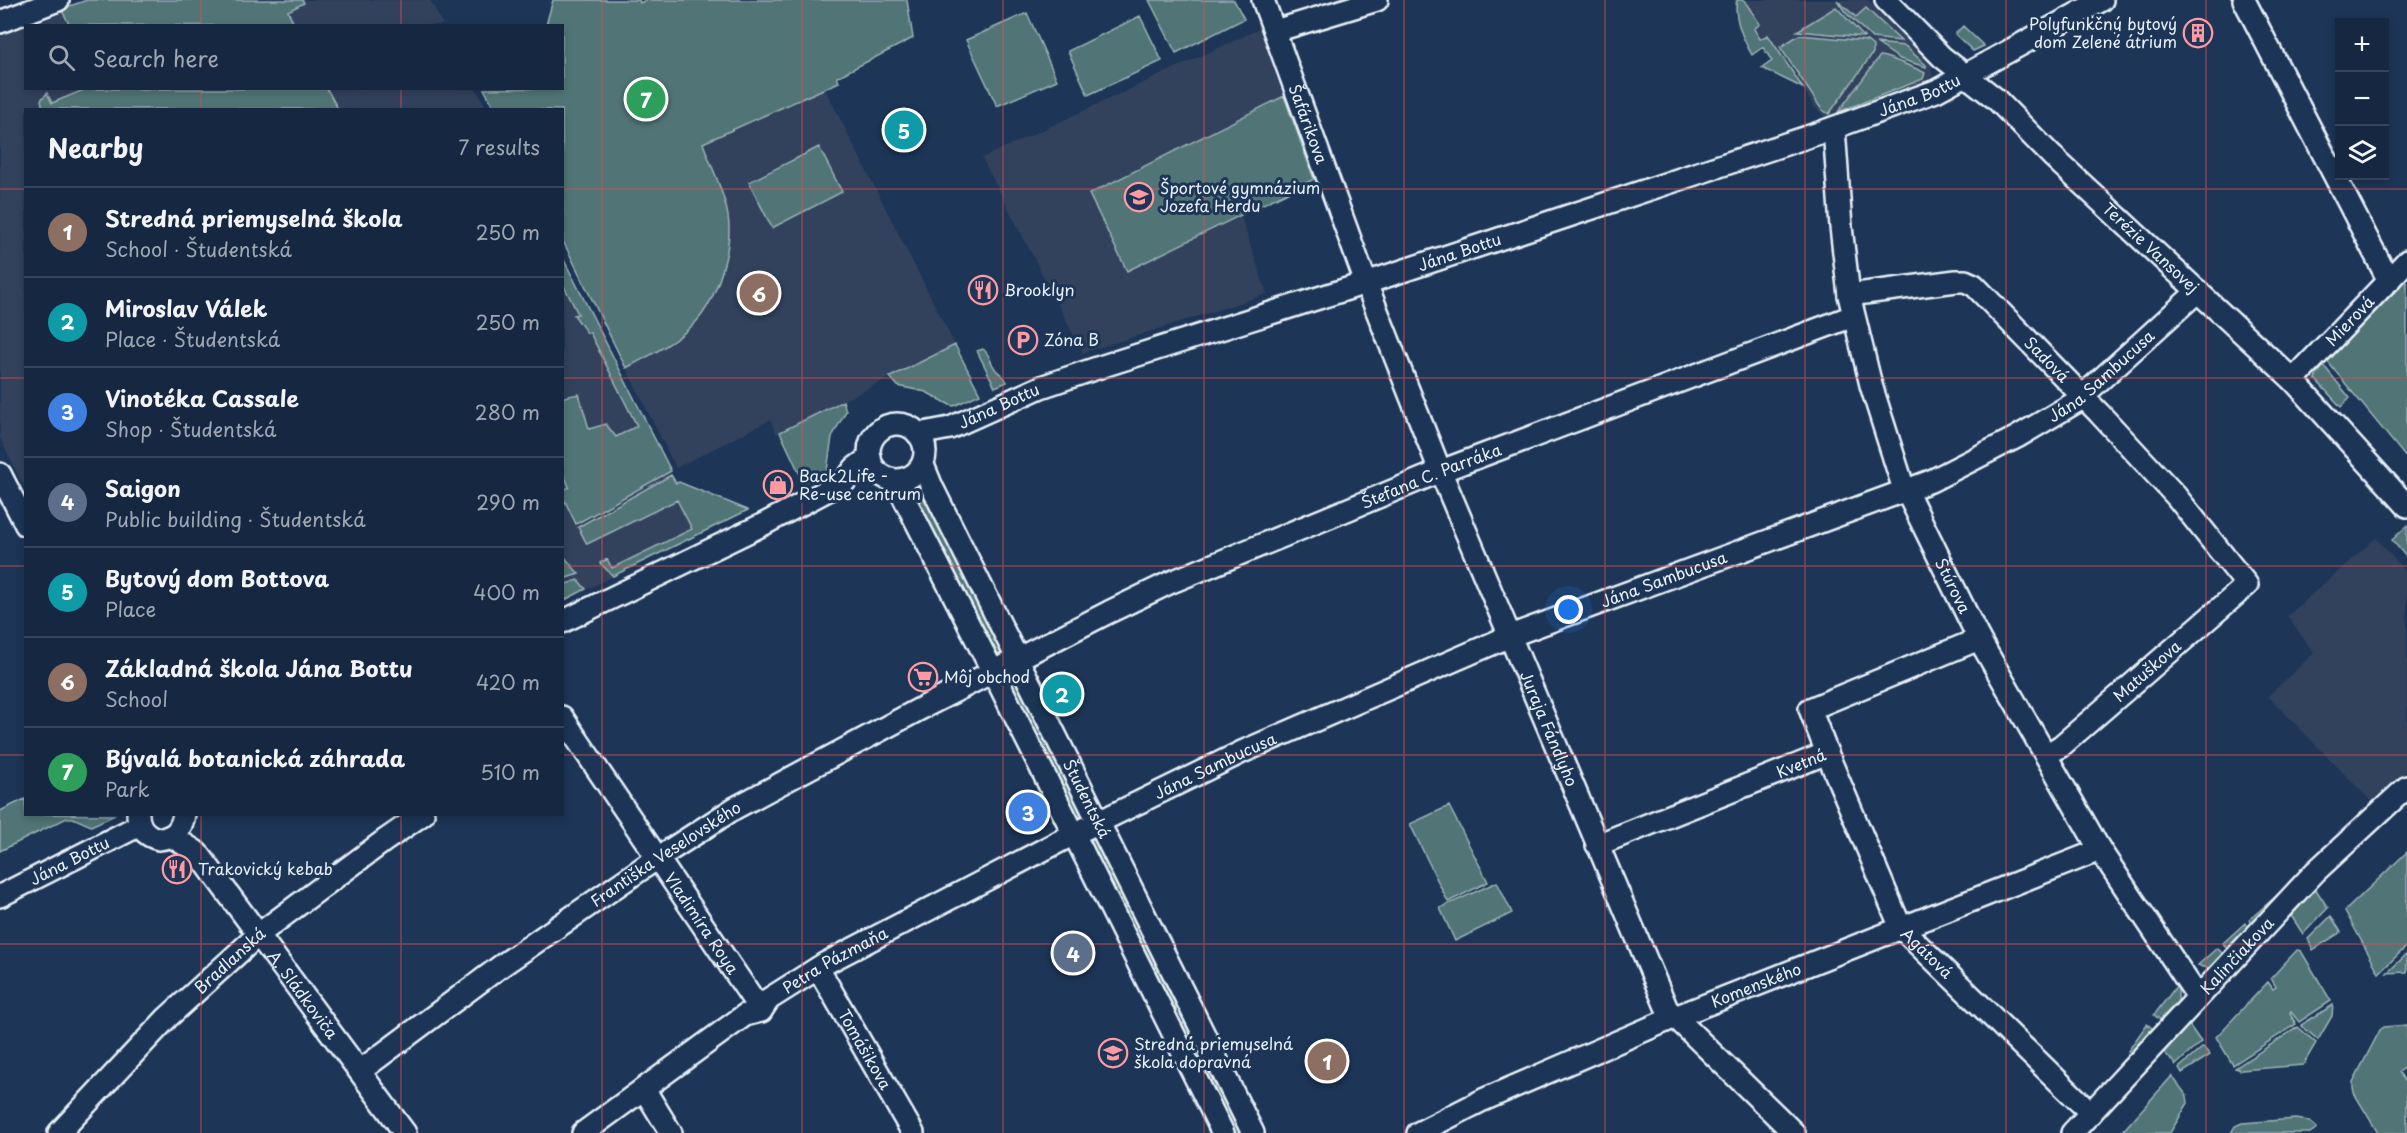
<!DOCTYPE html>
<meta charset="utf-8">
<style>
:root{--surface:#162841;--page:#23344c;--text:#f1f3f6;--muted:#9ea6b1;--line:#35445a;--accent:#ff9aa2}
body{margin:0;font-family:"Playpen Sans",sans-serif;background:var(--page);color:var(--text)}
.controls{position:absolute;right:18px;top:18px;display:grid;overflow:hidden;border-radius:0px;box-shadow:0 3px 9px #0003}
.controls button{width:54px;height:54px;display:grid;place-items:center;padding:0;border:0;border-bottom:2px solid var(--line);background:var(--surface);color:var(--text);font:30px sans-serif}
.you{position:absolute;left:1569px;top:610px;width:21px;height:21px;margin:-15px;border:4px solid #fff;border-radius:50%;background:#1a73e8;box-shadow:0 0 0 9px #1a73e833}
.badge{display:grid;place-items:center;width:39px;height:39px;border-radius:50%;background:var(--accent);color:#fff;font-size:20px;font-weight:700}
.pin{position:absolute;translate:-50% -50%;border:3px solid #fff;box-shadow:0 2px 6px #0006}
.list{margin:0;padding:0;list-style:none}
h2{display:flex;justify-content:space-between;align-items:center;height:78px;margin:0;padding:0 24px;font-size:26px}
h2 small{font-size:20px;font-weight:400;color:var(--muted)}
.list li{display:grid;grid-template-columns:39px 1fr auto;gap:18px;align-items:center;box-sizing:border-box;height:90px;padding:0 24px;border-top:2px solid var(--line)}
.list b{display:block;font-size:22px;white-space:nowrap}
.list p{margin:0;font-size:20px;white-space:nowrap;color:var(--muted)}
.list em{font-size:20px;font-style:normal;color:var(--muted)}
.icon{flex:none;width:33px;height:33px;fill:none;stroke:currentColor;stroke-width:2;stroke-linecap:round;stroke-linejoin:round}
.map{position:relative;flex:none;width:2407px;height:1133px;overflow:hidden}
.search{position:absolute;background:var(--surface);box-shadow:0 3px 9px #0003;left:24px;top:24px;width:540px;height:66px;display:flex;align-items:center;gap:15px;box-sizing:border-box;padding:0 21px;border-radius:0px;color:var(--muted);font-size:22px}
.panel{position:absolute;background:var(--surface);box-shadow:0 3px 9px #0003;left:24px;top:108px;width:540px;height:708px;border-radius:0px}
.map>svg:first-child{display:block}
.built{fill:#31425d}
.green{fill:#517576;stroke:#9cb3b7;stroke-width:1.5}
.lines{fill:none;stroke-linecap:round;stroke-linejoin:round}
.minor-casing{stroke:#e8f1f8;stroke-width:26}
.minor{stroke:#1d3557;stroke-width:21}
.grid{fill:none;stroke:#da5052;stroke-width:1.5;stroke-opacity:0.55}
.labels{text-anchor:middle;stroke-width:6;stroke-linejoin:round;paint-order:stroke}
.poi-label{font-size:16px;fill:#e8f1f8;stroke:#1d3557;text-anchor:start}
.street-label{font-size:16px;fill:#e8f1f8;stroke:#1d3557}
</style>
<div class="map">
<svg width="2407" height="1133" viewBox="0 0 2407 1133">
<rect width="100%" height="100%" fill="#1d3557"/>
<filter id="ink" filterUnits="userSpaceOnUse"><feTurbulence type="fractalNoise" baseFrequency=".0167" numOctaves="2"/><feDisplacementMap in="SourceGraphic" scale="12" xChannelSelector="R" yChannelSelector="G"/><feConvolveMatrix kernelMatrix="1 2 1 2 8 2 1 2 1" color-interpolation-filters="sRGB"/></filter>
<g filter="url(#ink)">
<path class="built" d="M87 0H430L443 25 31 26 61 14 60 10Z
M1734 0H1868L1930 62 1933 75 1925 84 1826 118 1815 108 1803 88 1762 68 1772 61 1763 47 1752 55 1735 14Z
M25 27 26 88 476 89 487 109 26 110 25 489 0 438V37Z
M1259 29 1314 179 1240 214 1267 294 1083 353 982 158Z
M825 89 955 345 777 434 770 420 676 468 563 241 702 143Z
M562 258 701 533 563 601H562Z
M2376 538 2407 574V771L2371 801 2268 696 2314 653 2287 616Z"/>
<path class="green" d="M87 0H302L304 3 288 11 295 26 70 25 61 9Z
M553 0H639L640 3 646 0H907L913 38 837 77 839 82 703 143C711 167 724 190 728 216 733 247 717 300 695 323 675 343 651 355 626 368L563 241 562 110 495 109 484 89 562 88V26L546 25Z
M1149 0H1234L1244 19 1176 53Z
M1737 0H1744L1760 24 1754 29 1760 39 1768 35 1803 88 1762 68 1772 61 1763 47 1752 55C1743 39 1733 18 1737 0Z
M1837 0 1856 17 1866 8 1901 41 1872 38 1845 12Z
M1836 7 1864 37 1797 31Z
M1027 13 1057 80 997 106 966 40Z
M1140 16 1162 61 1088 95 1068 51Z
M1963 26 1984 46 1973 51 1955 34Z
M1799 35 1867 41 1873 46V53L1829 114 1822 110 1780 47Z
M1876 43 1905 46 1926 65V67L1900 59Z
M1880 56C1886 56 1918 69 1925 73L1923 79 1838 112Z
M86 89H327L338 109H43L41 100 47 93 52 103Z
M1284 96 1314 179 1127 271 1089 194Z
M819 147 842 192 772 228 749 182Z
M563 258 671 471 576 524 563 497V491L569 487 563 472V397L579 394 589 429 606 424 616 437 637 426 590 333H587L574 315 578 314 563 284Z
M2407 276V459L2327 361Z
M955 345 980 394 954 406 950 405 926 392 898 386 890 377Z
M983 349C991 355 990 364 997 371 1001 375 1004 375 1007 382L995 387 977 351Z
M2324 366 2350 398 2341 407 2315 379 2317 374Z
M843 401 846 411 832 437 827 471 805 482 803 481 780 432Z
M671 475 676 483 679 482 748 510 613 576 600 563 607 559 612 568 692 529 677 500 587 544 578 527Z
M930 493 1005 655 996 658 911 502Z
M2407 526V558L2392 540Z
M562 555H563L579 574 563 579Z
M578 580 586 589 563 601V585Z
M1015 674 1084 813 1078 818H1075L1006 678Z
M25 799 26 814 115 815 91 826 73 818H67L0 851V811Z
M1449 806 1488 882 1448 902 1410 824Z
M1096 838 1182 1004 1179 1008 1169 1011 1088 843Z
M2407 852V946L2379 973 2345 911Z
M1497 882 1512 913 1455 941 1440 908Z
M2315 888 2328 908 2303 934 2290 914Z
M2284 889 2288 892 2255 926 2250 919Z
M2331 916 2341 932 2313 950 2308 939Z
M2245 923 2251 930 2230 952 2223 943Z
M2217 948 2226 957C2217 966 2210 971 2198 965Z
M2297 950 2301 951 2331 1001 2299 1022 2291 1012 2290 1014 2296 1024 2233 1065 2216 1037 2268 982 2273 989 2276 987 2271 978Z
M2407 954V972L2387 973Z
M2178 984V1006L2165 1023 2154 1015Z
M2333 1005 2332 1016 2318 1040 2301 1025Z
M1185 1022H1190L1249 1133H1227L1178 1029Z
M2147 1024 2157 1032 2134 1055 2128 1051Z
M2189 1025 2201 1042 2176 1065 2163 1051Z
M2407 1025V1066L2399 1072 2407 1085V1133H2378L2354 1093 2353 1087V1082L2380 1030 2384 1027Z
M2298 1027 2316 1043 2303 1065 2241 1070 2235 1068Z
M2203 1047 2210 1055 2182 1073 2179 1068Z
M2172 1076 2187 1096 2188 1103 2170 1133H2121Z
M2296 1119 2309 1121 2317 1128 2310 1133H2231L2235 1126 2242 1123Z"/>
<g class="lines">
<g class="minor-casing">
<g id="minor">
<path id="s1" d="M1263 0 1366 283 1437 463 1667 1009 1794 1133"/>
<path id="s2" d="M1886 0 1942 57 1996 99 2052 156 2293 380 2407 506"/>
<path d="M2244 0 2389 281"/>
<path d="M0 22 58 0"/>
<path d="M1275 31 1377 0"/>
<path id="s3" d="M1834 128 1841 227 1849 295 1871 385 1901 480 1979 639 2100 850 2198 997"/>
<path id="s4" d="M1849 295 1956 281H1965L1974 285 2099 413 2176 496 2247 585 2061 746 2046 755"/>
<path id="s5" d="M2293 380 2407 261"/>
<circle cx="897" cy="452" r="28"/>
<path id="s6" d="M918 434 950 428 1041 387 1103 366 1366 283 1819 133 1936 91 2102 0"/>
<path id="s7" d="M923 465 932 487 1253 1133"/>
<path d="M0 474 26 525"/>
<path d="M892 480 900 490 993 672 1223 1133"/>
<path d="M562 622 764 524 845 481 855 468 870 457"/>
<path id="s8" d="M562 717 761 1011"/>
<path id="s9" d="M1827 753 1901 928 2091 1113"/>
<path d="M138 814C138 828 146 836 159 839 174 838 182 829 184 814"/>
<path id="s10" d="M171 836 195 851 201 857 405 1133"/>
<path id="s11" d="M1597 845 1827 753 1810 709 1979 639"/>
<path id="s12" d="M0 896 140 825"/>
<path id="s13" d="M818 968 913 1133"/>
<path id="s14" d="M360 1071 501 966 650 863 735 808 918 710 1109 612 1169 583 1441 471 1853 316"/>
<path d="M644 1089 671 1133"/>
<path id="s15" d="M59 1133 167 1018 259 934 384 841 423 814"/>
<path id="s16" d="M583 1133 745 1015 761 1011 769 999 826 963 1068 837 1242 752 1510 636 1931 481 2017 437 2076 402 2198 291"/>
<path id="s17" d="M1418 1133 1483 1100 1675 1017 2100 850"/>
<path id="s18" d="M2072 1133 2315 872 2407 787"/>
</g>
</g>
<use href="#minor" class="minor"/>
</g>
</g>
<path class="grid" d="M201 0V26M401 0V26M602 0V1133M802 0V1133M1003 0V1133M1204 0V1133M1404 0V1133M1605 0V1133M1805 0V1133M2006 0V1133M2206 0V1133M201 88V110M401 88V110M0 189H26M562 189H2407M0 378H26M562 378H2407M0 566H26M562 566H2407M0 755H26M562 755H2407M201 814V1133M401 814V1133M0 944H2407"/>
<defs>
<g id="building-ring" transform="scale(1.5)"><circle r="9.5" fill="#1d3557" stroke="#ff9aa2" stroke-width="1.5"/><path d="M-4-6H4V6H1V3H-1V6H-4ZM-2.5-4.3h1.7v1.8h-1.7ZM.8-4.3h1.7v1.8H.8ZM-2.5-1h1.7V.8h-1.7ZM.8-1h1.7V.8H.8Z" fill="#ff9aa2"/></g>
<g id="school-ring" transform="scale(1.5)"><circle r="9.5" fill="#1d3557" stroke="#ff9aa2" stroke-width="1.5"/><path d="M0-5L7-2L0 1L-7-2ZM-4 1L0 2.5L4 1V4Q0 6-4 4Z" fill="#ff9aa2"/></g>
<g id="restaurant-ring" transform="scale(1.5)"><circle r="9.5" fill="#1d3557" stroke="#ff9aa2" stroke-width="1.5"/><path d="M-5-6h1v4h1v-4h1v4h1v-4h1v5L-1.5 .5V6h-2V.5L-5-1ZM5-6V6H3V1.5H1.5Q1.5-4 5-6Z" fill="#ff9aa2"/></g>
<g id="parking-ring" transform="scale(1.5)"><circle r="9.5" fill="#1d3557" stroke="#ff9aa2" stroke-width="1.5"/><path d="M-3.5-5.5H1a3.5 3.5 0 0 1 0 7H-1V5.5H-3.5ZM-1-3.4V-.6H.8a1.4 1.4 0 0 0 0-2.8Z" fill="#ff9aa2"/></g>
<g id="shop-ring" transform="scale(1.5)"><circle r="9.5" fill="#1d3557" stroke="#ff9aa2" stroke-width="1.5"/><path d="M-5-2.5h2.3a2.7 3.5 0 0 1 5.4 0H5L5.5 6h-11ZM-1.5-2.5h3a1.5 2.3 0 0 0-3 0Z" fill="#ff9aa2"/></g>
<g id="supermarket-ring" transform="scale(1.5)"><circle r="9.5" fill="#1d3557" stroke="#ff9aa2" stroke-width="1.5"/><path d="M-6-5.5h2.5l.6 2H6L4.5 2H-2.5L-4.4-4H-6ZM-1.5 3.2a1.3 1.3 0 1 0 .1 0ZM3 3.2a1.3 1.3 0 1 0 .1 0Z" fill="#ff9aa2"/></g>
</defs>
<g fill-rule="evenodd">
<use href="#building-ring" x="2198" y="33"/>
<use href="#school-ring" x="1139" y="197"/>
<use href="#restaurant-ring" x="983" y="290"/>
<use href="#parking-ring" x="1023" y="340"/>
<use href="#shop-ring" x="778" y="485"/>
<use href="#supermarket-ring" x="923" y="677"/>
<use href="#restaurant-ring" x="177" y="869"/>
<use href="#school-ring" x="1113" y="1053"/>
</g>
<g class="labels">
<g class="poi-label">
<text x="2177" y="30" text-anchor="end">Polyfunkčný bytový<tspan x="2177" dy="18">dom Zelené átrium</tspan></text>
<text x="1160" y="194">Športové gymnázium<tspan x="1160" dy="18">Jozefa Herdu</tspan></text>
<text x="1004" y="296">Brooklyn</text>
<text x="1044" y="346">Zóna B</text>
<text x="799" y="482">Back2Life -<tspan x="799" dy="18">Re-use centrum</tspan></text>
<text x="944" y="683">Môj obchod</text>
<text x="198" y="875">Trakovický kebab</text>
<text x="1134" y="1050">Stredná priemyselná<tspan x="1134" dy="18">škola dopravná</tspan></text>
</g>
<g class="street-label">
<text dy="6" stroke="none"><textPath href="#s6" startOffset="1058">Jána Bottu</textPath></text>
<text dy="6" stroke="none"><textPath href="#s1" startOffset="132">Šafárikova</textPath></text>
<text dy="6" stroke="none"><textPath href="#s2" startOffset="363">Terézie Vansovej</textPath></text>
<text dy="6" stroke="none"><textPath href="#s6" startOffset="572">Jána Bottu</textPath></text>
<text dy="6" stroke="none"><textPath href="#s5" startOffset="82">Mierová</textPath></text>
<text dy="6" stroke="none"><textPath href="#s4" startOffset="231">Sadová</textPath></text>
<text dy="6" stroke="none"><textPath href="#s16" startOffset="1707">Jána Sambucusa</textPath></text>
<text dy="6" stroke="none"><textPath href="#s6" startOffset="86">Jána Bottu</textPath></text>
<text dy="6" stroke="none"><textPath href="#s14" startOffset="1230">Štefana C. Parráka</textPath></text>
<text dy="6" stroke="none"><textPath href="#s16" startOffset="1221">Jána Sambucusa</textPath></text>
<text dy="6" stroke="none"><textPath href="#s3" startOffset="478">Štúrova</textPath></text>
<text transform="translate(2147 671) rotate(-41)" y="6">Matuškova</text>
<text dy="6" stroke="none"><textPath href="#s1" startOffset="783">Juraja Fándlyho</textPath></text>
<text dy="6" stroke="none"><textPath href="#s11" startOffset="220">Kvetná</textPath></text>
<text dy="6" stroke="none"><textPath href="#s16" startOffset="735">Jána Sambucusa</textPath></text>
<text dy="6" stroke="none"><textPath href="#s7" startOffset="372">Študentská</textPath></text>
<text dy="6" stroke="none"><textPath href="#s14" startOffset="375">Františka Veselovského</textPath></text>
<text dy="6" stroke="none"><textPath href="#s12" startOffset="78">Jána Bottu</textPath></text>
<text dy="6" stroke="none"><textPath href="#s8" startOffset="249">Vladimíra Roya</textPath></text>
<text dy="6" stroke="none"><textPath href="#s9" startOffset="226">Agátová</textPath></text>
<text dy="6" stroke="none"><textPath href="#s18" startOffset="242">Kalinčiakova</textPath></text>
<text dy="6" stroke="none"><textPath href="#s15" startOffset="243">Bradlanská</textPath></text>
<text dy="6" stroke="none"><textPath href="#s16" startOffset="308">Petra Pázmaňa</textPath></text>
<text dy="6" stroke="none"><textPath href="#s17" startOffset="369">Komenského</textPath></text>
<text dy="6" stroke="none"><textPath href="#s10" startOffset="208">A. Sládkoviča</textPath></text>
<text dy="6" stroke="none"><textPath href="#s13" startOffset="94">Tomášikova</textPath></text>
</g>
</g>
</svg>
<div class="controls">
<button>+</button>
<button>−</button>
<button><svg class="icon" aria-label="layers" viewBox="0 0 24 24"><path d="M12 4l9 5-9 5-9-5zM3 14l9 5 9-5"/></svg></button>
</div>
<div class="you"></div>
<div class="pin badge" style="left:1327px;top:1061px;background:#8d6e63">1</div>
<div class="pin badge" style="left:1062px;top:694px;background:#0f9aa8">2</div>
<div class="pin badge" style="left:1028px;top:812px;background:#3f7fe0">3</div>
<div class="pin badge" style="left:1073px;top:953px;background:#5c6f8a">4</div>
<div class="pin badge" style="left:904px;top:130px;background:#0f9aa8">5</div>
<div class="pin badge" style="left:759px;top:293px;background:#8d6e63">6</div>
<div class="pin badge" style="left:646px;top:99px;background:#2e9e5b">7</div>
<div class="search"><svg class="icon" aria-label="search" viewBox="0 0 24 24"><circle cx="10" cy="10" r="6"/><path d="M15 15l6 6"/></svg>Search here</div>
<section class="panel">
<h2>Nearby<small>7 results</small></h2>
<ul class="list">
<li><span class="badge" style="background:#8d6e63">1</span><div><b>Stredná priemyselná škola</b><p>School · Študentská</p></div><em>250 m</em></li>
<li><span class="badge" style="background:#0f9aa8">2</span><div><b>Miroslav Válek</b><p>Place · Študentská</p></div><em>250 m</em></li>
<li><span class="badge" style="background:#3f7fe0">3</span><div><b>Vinotéka Cassale</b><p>Shop · Študentská</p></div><em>280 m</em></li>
<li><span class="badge" style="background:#5c6f8a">4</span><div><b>Saigon</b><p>Public building · Študentská</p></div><em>290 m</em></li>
<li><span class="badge" style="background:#0f9aa8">5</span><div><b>Bytový dom Bottova</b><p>Place</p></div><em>400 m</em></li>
<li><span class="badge" style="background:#8d6e63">6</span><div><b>Základná škola Jána Bottu</b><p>School</p></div><em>420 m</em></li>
<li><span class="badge" style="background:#2e9e5b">7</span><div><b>Bývalá botanická záhrada</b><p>Park</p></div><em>510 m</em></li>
</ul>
</section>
</div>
